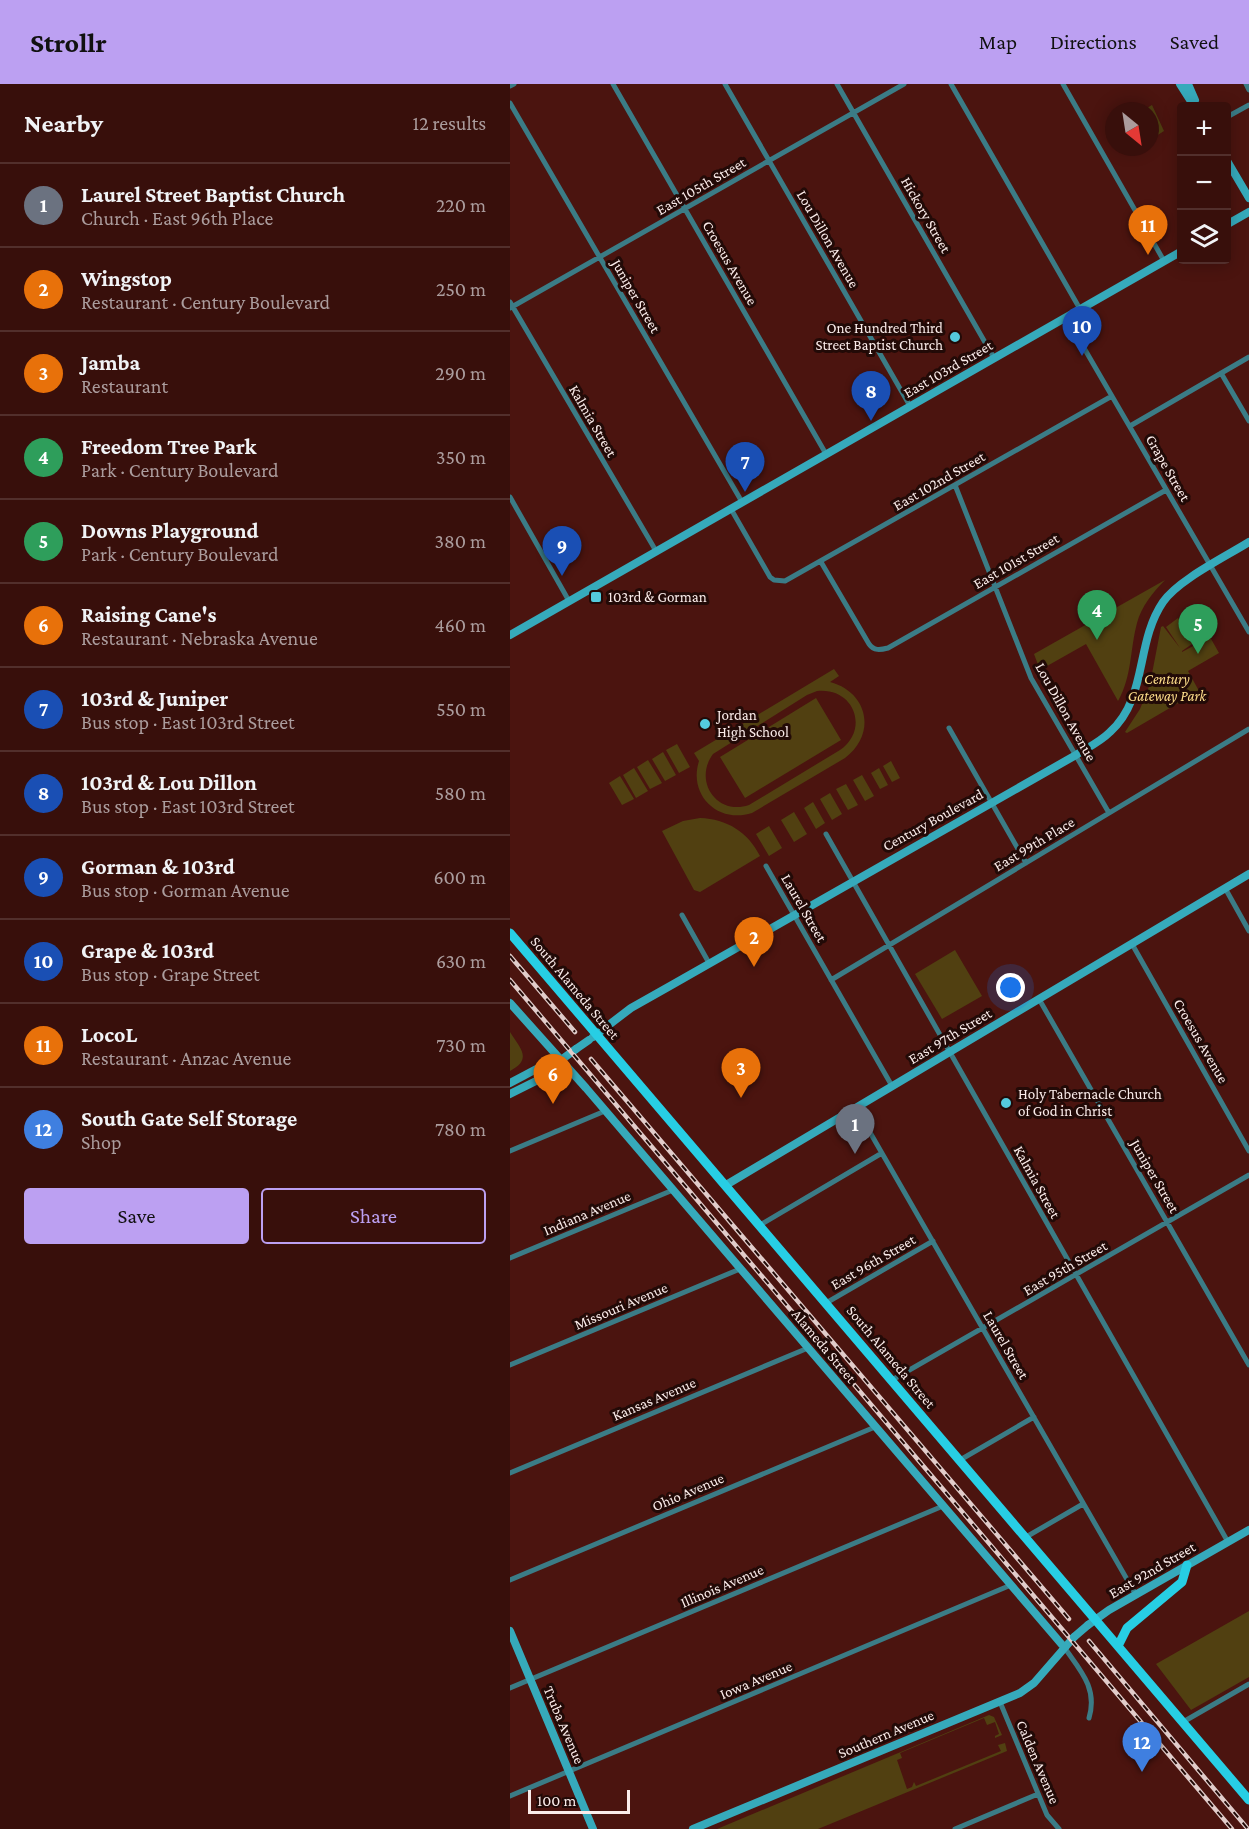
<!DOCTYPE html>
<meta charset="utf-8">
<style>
:root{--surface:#380f0b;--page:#3f1814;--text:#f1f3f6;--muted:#ab9c9d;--line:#522f2c;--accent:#bca0f2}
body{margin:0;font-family:"Crimson Pro",serif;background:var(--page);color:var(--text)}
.controls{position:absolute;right:18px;top:18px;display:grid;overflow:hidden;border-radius:6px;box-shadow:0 3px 15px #0003}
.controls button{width:54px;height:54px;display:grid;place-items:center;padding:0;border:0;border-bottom:2px solid var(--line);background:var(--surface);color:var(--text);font:30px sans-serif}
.compass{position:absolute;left:595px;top:18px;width:54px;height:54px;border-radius:50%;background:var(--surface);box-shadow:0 3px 15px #0003;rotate:150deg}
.scale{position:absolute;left:18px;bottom:15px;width:102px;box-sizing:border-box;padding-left:6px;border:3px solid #fbecea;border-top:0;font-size:16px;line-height:21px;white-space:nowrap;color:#fbecea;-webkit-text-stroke:4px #220a07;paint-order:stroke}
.you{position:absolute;left:501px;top:904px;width:21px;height:21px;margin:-15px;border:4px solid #fff;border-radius:50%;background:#1a73e8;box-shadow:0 0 0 9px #1a73e833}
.badge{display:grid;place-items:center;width:39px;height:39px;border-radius:50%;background:var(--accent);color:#fff;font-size:20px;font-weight:700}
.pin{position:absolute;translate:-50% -50px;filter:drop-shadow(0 2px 3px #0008)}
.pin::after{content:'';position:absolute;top:32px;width:21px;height:18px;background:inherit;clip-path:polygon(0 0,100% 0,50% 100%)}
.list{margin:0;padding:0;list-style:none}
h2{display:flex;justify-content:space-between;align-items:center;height:78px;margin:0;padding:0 24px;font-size:26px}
h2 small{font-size:20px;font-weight:400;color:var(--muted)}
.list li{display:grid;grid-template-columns:39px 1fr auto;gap:18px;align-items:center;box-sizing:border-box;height:84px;padding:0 24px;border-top:2px solid var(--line)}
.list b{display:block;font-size:22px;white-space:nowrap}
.list p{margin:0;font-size:20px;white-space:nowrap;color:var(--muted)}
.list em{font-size:20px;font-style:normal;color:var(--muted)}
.actions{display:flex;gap:12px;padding:18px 24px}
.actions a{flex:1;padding:14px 0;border:2px solid var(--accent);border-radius:6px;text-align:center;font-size:21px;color:var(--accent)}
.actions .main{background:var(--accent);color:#111}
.icon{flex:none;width:33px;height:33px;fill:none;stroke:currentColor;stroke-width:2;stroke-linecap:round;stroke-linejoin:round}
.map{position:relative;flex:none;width:739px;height:1745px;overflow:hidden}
header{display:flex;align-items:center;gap:36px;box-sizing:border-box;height:84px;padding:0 30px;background:var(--accent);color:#111}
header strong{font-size:28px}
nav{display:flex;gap:33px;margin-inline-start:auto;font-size:21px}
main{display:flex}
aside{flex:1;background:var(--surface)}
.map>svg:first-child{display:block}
.green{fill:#514011;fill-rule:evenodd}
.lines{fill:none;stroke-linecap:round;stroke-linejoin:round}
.street{stroke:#3b7c86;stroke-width:5}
.secondary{stroke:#36aabb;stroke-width:8}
.primary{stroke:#27cee4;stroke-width:9}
.rail-casing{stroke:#e1ccca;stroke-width:4.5}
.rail{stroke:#220a07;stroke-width:2;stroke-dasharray:7;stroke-linecap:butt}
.secondary-bridge{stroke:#36aabb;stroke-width:8}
.poi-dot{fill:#54cadd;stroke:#220a07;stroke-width:2}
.labels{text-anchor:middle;stroke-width:6;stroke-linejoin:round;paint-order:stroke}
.street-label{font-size:15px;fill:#fbecea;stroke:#220a07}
.poi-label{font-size:15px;fill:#fbecea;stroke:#220a07;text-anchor:start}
.park-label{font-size:15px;font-style:italic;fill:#fddd8a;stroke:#220a07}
</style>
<header>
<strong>Strollr</strong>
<nav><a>Map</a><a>Directions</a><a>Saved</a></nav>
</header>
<main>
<aside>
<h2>Nearby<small>12 results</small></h2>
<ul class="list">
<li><span class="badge" style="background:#6b7280">1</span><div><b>Laurel Street Baptist Church</b><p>Church · East 96th Place</p></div><em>220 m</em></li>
<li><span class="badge" style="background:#e8710a">2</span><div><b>Wingstop</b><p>Restaurant · Century Boulevard</p></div><em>250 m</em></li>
<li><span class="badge" style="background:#e8710a">3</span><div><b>Jamba</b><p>Restaurant</p></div><em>290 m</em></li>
<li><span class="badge" style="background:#2e9e5b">4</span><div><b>Freedom Tree Park</b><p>Park · Century Boulevard</p></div><em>350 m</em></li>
<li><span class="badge" style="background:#2e9e5b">5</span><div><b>Downs Playground</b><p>Park · Century Boulevard</p></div><em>380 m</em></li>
<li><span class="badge" style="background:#e8710a">6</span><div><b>Raising Cane's</b><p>Restaurant · Nebraska Avenue</p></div><em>460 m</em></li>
<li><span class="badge" style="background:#1a4fb4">7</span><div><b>103rd &amp; Juniper</b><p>Bus stop · East 103rd Street</p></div><em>550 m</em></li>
<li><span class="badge" style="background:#1a4fb4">8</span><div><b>103rd &amp; Lou Dillon</b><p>Bus stop · East 103rd Street</p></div><em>580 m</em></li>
<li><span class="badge" style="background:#1a4fb4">9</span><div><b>Gorman &amp; 103rd</b><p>Bus stop · Gorman Avenue</p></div><em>600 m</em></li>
<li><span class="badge" style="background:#1a4fb4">10</span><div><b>Grape &amp; 103rd</b><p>Bus stop · Grape Street</p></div><em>630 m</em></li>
<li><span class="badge" style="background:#e8710a">11</span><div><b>LocoL</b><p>Restaurant · Anzac Avenue</p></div><em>730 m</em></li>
<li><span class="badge" style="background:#3f7fe0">12</span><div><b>South Gate Self Storage</b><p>Shop</p></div><em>780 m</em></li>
</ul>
<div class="actions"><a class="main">Save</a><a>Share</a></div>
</aside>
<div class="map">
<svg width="739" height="1745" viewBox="0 0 739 1745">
<rect width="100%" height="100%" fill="#4b140f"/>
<path class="green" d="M642 21 654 47 643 54 640 49V27H632Z
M655 496C643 508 631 523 627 539 620 565 622 593 608 617L576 560 530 586 524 570Z
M668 534 685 558 672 567V568L700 553 709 569 678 587 689 607 617 649 615 648 630 625 640 600 651 543 653 542 670 564 656 543Z
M324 585 329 592 320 598C358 608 367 650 335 674L242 729C208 740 178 711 189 677L184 669ZM307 607C344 603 360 645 330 666L239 721C207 732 183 697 203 670L297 611Z
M306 614 331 656 235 714 210 673Z
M167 660 180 683 169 689 156 666Z
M153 668 166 691 155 697 142 675Z
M138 676 152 699 140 705 127 683Z
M381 677 390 694 382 698 373 682Z
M124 684 138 707 126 714 113 691Z
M369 684 378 701 370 705 361 689Z
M352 691 364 712 355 717 343 696Z
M110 692 124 715 112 721 99 699Z
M336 700 348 721 338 726 326 705Z
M320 709 332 730 322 736 310 715Z
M303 718 315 739 306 745 294 724Z
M284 728 297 750 284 758 271 736Z
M190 734C217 735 238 748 250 772L190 808 184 806 152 747 173 737Z
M259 742 272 764 259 772 246 750Z
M445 866 472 912 432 935 405 890Z
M0 948C10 964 23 975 0 987Z
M739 1527V1593L681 1626 646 1580Z
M479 1631 484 1633 492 1651 485 1654V1652L489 1650 485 1638 477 1641 474 1634 390 1669 392 1674 387 1676 397 1705 402 1703 404 1698 406 1702 491 1667 488 1661 495 1659 497 1667 308 1745H207Z"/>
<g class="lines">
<path class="street" d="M103 0 316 370
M215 0 400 322
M327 0 484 274
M441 0 570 225
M553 0 654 177
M736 0 739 6
M0 2 4 0
M0 19 232 418
M717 33 739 21
M0 218 146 467
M0 224 394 0
M556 233 739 548
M711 289 739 337
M620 342 739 273
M445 401 521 594 599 729
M0 413 59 517
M221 425 260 493 264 496 275 497 602 312
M311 478 359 560C364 567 370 566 378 564L656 406
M439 644 516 779
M316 750 718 1458
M256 782 382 1002
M715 804 739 847
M172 831 199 879
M622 860 739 1067
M321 896 739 645
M529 915 739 1281
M346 1024 626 1511
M0 1067 95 1027
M250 1141 372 1069
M0 1174 163 1106
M316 1219 423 1157
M0 1281 230 1185
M382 1296 739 1091
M450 1376 524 1333
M0 1389 298 1264
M516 1453 573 1420
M0 1496 365 1343
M554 1563C570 1586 588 1604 579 1634
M0 1604 433 1422
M490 1618 537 1731 549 1745
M673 1638 739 1600
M0 1712 501 1501
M445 1745 528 1710"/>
<path class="secondary" d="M670 0 684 22
M678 0 685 16
M716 75 739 114
M716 141 739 128
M0 551 672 167
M0 919 76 1004 554 1563
M83 953 121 924 160 902 566 671C577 664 590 658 600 648 638 614 625 559 653 518 668 496 715 473 739 458
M0 999 34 981 50 977
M0 1010 40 990 51 976 66 965
M216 1101 739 790
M578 1541 599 1526 739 1446
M0 1547 83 1745
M183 1745 510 1609 524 1599 564 1553"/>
<path class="primary" d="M0 849 739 1716
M608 1562 617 1544 672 1498 677 1481"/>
<g class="rail-casing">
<path id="rail" d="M0 872 65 948
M0 896 722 1745
M81 975 559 1535
M579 1557 738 1745"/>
</g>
<use href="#rail" class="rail"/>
<path class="secondary-bridge" d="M66 965 79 956
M564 1553 578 1541"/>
</g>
<g class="poi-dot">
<circle cx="445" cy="253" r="6"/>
<rect x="80" y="507" width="12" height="12" rx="3"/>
<circle cx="195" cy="640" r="6"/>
<circle cx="496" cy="1019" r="6"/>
</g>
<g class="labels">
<g class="street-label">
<text transform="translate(191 102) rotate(-30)" y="5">East 105th Street</text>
<text transform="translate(416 131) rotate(60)" y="5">Hickory Street</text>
<text transform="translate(318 155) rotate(60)" y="5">Lou Dillon Avenue</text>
<text transform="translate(220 179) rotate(60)" y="5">Croesus Avenue</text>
<text transform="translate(126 212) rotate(60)" y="5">Juniper Street</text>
<text transform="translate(438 285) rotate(-30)" y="5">East 103rd Street</text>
<text transform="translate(83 337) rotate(60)" y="5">Kalmia Street</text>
<text transform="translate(658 384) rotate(60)" y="5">Grape Street</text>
<text transform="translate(429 397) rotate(-30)" y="5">East 102nd Street</text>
<text transform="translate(506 477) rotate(-30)" y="5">East 101st Street</text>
<text transform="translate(556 628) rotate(61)" y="5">Lou Dillon Avenue</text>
<text transform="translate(423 736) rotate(-29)" y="5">Century Boulevard</text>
<text transform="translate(524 760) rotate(-31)" y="5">East 99th Place</text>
<text transform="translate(294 824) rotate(60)" y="5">Laurel Street</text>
<text transform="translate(65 904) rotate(50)" y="5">South Alameda Street</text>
<text transform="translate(440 952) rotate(-31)" y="5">East 97th Street</text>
<text transform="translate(691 957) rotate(60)" y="5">Croesus Avenue</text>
<text transform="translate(645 1092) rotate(60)" y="5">Juniper Street</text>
<text transform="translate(527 1098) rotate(61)" y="5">Kalmia Street</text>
<text transform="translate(77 1129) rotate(-23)" y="5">Indiana Avenue</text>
<text transform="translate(363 1178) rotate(-30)" y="5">East 96th Street</text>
<text transform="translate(555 1184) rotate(-30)" y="5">East 95th Street</text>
<text transform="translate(111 1222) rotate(-23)" y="5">Missouri Avenue</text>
<text transform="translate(496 1261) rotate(60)" y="5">Laurel Street</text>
<text transform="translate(314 1262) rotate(50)" y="5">Alameda Street</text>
<text transform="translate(381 1273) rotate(50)" y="5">South Alameda Street</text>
<text transform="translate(144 1315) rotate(-23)" y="5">Kansas Avenue</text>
<text transform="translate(178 1408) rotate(-23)" y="5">Ohio Avenue</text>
<text transform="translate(642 1486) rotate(-30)" y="5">East 92nd Street</text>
<text transform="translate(212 1502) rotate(-23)" y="5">Illinois Avenue</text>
<text transform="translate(246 1596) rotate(-23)" y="5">Iowa Avenue</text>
<text transform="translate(54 1641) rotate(67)" y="5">Truba Avenue</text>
<text transform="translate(376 1650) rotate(-23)" y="5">Southern Avenue</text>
<text transform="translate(528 1678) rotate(67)" y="5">Calden Avenue</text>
</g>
<g class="poi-label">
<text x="433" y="249" text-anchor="end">One Hundred Third<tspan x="433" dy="17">Street Baptist Church</tspan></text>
<text x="98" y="518">103rd &amp; Gorman</text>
<text x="207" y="636">Jordan<tspan x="207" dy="17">High School</tspan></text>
<text x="508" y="1015">Holy Tabernacle Church<tspan x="508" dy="17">of God in Christ</tspan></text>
</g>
<g class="park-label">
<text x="657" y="600">Century<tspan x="657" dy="17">Gateway Park</tspan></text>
</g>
</g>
</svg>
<div class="controls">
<button>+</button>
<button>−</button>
<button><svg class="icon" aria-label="layers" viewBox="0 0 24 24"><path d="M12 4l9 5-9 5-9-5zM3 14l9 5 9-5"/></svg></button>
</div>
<svg class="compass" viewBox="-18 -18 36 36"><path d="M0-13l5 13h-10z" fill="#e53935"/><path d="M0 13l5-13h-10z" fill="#ab9c9d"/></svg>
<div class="scale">100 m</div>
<div class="you"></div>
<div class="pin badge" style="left:345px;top:1070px;background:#6b7280">1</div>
<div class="pin badge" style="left:244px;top:883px;background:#e8710a">2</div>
<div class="pin badge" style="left:231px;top:1014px;background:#e8710a">3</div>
<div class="pin badge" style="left:587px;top:556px;background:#2e9e5b">4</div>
<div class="pin badge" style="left:688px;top:570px;background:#2e9e5b">5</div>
<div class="pin badge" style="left:43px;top:1020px;background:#e8710a">6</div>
<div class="pin badge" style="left:235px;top:408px;background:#1a4fb4">7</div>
<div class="pin badge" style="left:361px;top:337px;background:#1a4fb4">8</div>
<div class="pin badge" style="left:52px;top:492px;background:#1a4fb4">9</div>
<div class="pin badge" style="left:572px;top:272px;background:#1a4fb4">10</div>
<div class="pin badge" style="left:638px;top:171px;background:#e8710a">11</div>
<div class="pin badge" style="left:632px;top:1688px;background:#3f7fe0">12</div>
</div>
</main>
